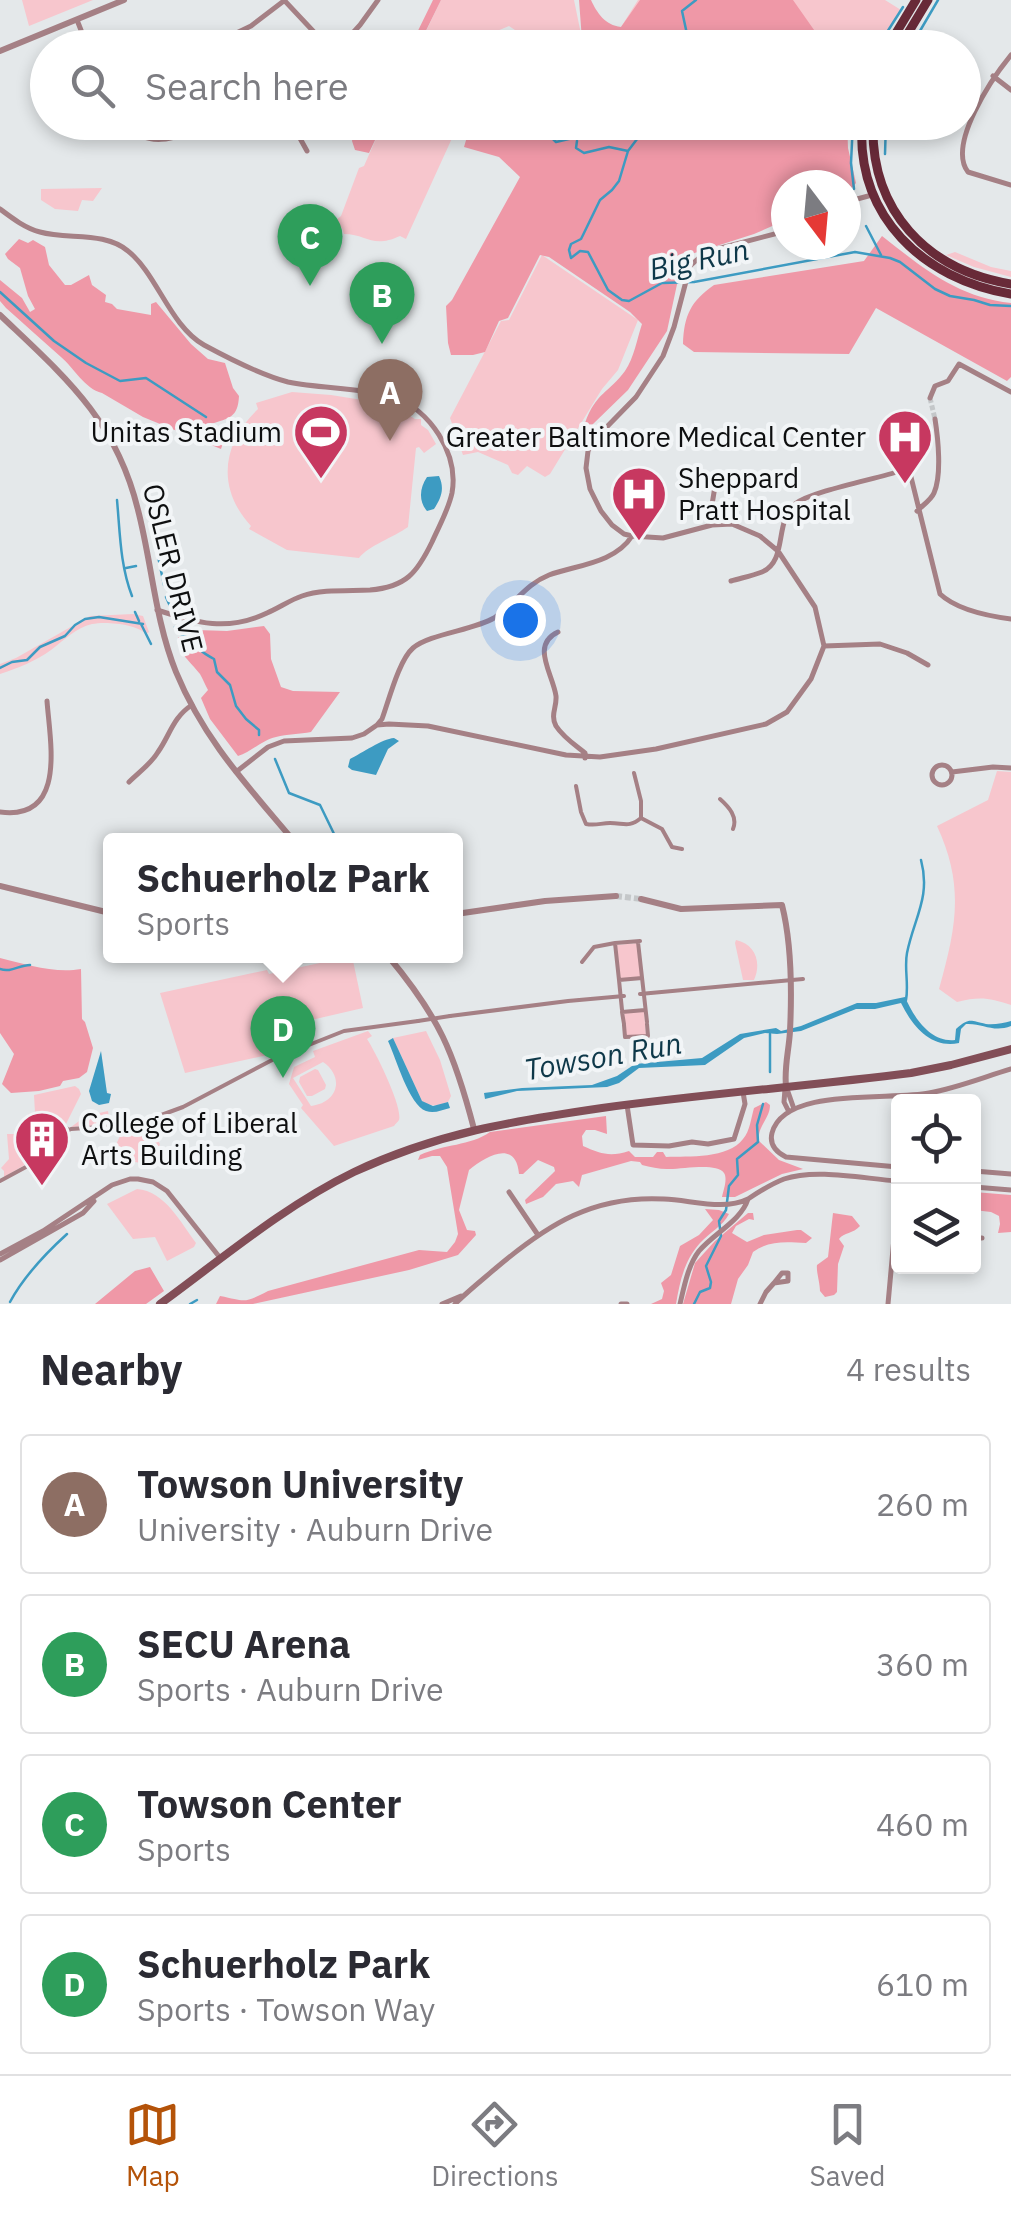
<!DOCTYPE html>
<meta charset="utf-8">
<style>
:root{--surface:#fff;--page:#f7f7f7;--text:#2b2b33;--muted:#7c7c81;--line:#e1e1e2;--accent:#b45309}
body{margin:0;font-family:"IBM Plex Sans",sans-serif;background:var(--page);color:var(--text)}
.controls{position:absolute;right:30px;bottom:30px;display:grid;overflow:hidden;border-radius:10px;box-shadow:0 5px 15px #0003}
.controls button{width:90px;height:90px;display:grid;place-items:center;padding:0;border:0;border-bottom:2px solid var(--line);background:var(--surface);color:var(--text);font:50px sans-serif}
.compass{position:absolute;left:771px;top:170px;width:90px;height:90px;border-radius:50%;background:var(--surface);box-shadow:0 5px 15px #0003;rotate:164deg}
.you{position:absolute;left:520px;top:620px;width:35px;height:35px;margin:-25px;border:8px solid #fff;border-radius:50%;background:#1a73e8;box-shadow:0 0 0 15px #1a73e833}
.badge{display:grid;place-items:center;width:65px;height:65px;border-radius:50%;background:var(--accent);color:#fff;font-size:32px;font-weight:700}
.pin{position:absolute;translate:-50% -82px;filter:drop-shadow(0 2px 5px #0008)}
.pin::after{content:'';position:absolute;top:52px;width:35px;height:30px;background:inherit;clip-path:polygon(0 0,100% 0,50% 100%)}
.popup{position:absolute;left:103px;top:833px;width:360px;height:130px;box-sizing:border-box;display:grid;place-content:center;border-radius:10px;background:var(--surface);filter:drop-shadow(0 2px 8px #0005);font-size:32px;white-space:nowrap;color:var(--muted)}
.popup b{font-size:38px;color:var(--text)}
.popup::after{content:'';position:absolute;left:50%;top:100%;margin-left:-20px;border:20px solid transparent;border-top-color:var(--surface)}
.list{margin:0;padding:0;list-style:none}
h2{display:flex;justify-content:space-between;align-items:center;height:130px;margin:0;padding:0 40px;font-size:42px}
h2 small{font-size:32px;font-weight:400;color:var(--muted)}
.list li{display:grid;grid-template-columns:65px 1fr auto;gap:30px;align-items:center;box-sizing:border-box;height:140px;margin:0 20px 20px;padding:0 20px;border:2px solid var(--line);border-radius:10px}
.list b{display:block;font-size:38px;white-space:nowrap}
.list p{margin:0;font-size:32px;white-space:nowrap;color:var(--muted)}
.list em{font-size:32px;font-style:normal;color:var(--muted)}
.icon{flex:none;width:55px;height:55px;fill:none;stroke:currentColor;stroke-width:2;stroke-linecap:round;stroke-linejoin:round}
.map{position:relative;flex:none;width:1011px;height:1304px;overflow:hidden}
.search{position:absolute;background:var(--surface);box-shadow:0 5px 15px #0003;left:30px;right:30px;top:30px;height:110px;display:flex;align-items:center;gap:25px;box-sizing:border-box;padding:0 35px;border-radius:55px;color:var(--muted);font-size:38px}
.sheet{height:770px;background:var(--surface)}
nav{display:flex;justify-content:space-around;align-items:center;box-sizing:border-box;height:140px;border-top:2px solid var(--line);background:var(--surface);font-size:28px;color:var(--muted)}
nav a{display:grid;justify-items:center;gap:5px}
nav .on{color:var(--accent)}
.map>svg:first-child{display:block}
.green{fill:#f7c6cd;fill-rule:evenodd}
.forest{fill:#ef98a7}
.water{fill:#3d9bc2}
.lines{fill:none;stroke-linecap:round;stroke-linejoin:round}
.stream{stroke:#3d9bc2;stroke-width:2.5}
.minor-tunnel{stroke:#c4c7c9;stroke-width:5;stroke-dasharray:5 2.5;stroke-linecap:butt}
.tertiary-tunnel{stroke:#c4c7c9;stroke-width:6;stroke-dasharray:6 3;stroke-linecap:butt}
.pedestrian{stroke:#a58085;stroke-width:4}
.minor{stroke:#a58085;stroke-width:5}
.tertiary{stroke:#a58085;stroke-width:6}
.secondary{stroke:#824e57;stroke-width:8}
.primary{stroke:#682a38;stroke-width:9}
.pedestrian-bridge{stroke:#a58085;stroke-width:4}
.labels{text-anchor:middle;stroke-width:8;stroke-linejoin:round;paint-order:stroke}
.poi-label{font-size:28px;fill:#0e0f10;stroke:#f2f5f7;text-anchor:end}
.street-label{font-size:28px;fill:#0e0f10;stroke:#f2f5f7}
.water-label{font-size:30px;font-style:italic;fill:#0e3849;stroke:#f2f5f7}
</style>
<div class="map">
<svg width="1011" height="1304" viewBox="0 0 1011 1304">
<rect width="100%" height="100%" fill="#e4e8ea"/>
<path class="green" d="M22 0H93L29 26Z
M441 0H574L582 39 576 47H573L524 36 509 26 497 31 490 47 418 48Z
M638 0H885L901 10 877 47 615 48 621 27Z
M383 123H459L406 239 400 236C372 249 367 234 344 234L342 228 332 223 341 216 359 168 364 166Z
M102 188 93 201 82 200 78 211 55 209 41 200V189Z
M955 252 991 267 1011 271V277L974 267 946 255Z
M542 255 638 320 618 370 602 389 550 474 545 477 527 466 518 475 512 473 508 465 478 452 463 455 450 418 501 321 509 320Z
M292 392 331 395 381 403 380 410 385 411V415L390 416 391 406H394L415 419H421V425L428 430 436 444 424 453 419 447 416 448 408 527C394 537 368 546 359 558L287 550 249 529 251 526C216 488 222 443 258 409L256 403Z
M133 614 143 616 149 632 146 634C137 624 106 621 92 624 76 628 64 640 51 650 36 661 18 668 0 674V664L16 658 90 616Z
M997 771 1011 772V1005C990 998 980 996 957 1002L939 989C956 928 965 886 937 826L988 800Z
M736 940C755 944 762 962 754 980H743L735 943Z
M638 943 641 977 620 979 617 945Z
M352 956 363 1008 281 1027 286 1051 185 1073 160 993 267 970 269 974Z
M644 1011 646 1035 626 1036 624 1013Z
M368 1031 372 1036 367 1039C375 1051 403 1107 399 1120 398 1122 395 1124 394 1126L334 1146 301 1108 303 1105 289 1084 294 1067 315 1057 313 1051ZM323 1062C345 1077 338 1103 311 1106L293 1078Z
M426 1031 440 1060 451 1096 448 1102C437 1106 431 1107 422 1101L393 1038Z
M315 1069 318 1070 326 1085 325 1089 312 1096H307L299 1082 300 1077Z
M75 1086 79 1089 81 1094 66 1124 60 1127V1134L35 1159 4 1177V1171L1 1168 9 1159 7 1134H23L28 1124V1114L35 1113 34 1095Z
M108 1111 110 1124 71 1127 86 1116Z
M135 1129 152 1132 160 1144 155 1157 141 1163 123 1160 114 1149 120 1136Z
M137 1189C165 1191 181 1223 196 1243L194 1247 167 1261 155 1237 133 1239 107 1204Z"/>
<path class="forest" d="M433 0H441L418 47H410Z
M579 0H591C597 13 605 25 621 27L640 0H793L826 47H577L582 40Z
M355 123H383L369 153 355 150 352 141Z
M471 123H847L848 148 856 183 846 195V185H786V220L754 234 682 257 674 267 679 275 667 331 628 390 592 425 585 423C596 392 609 393 625 371 634 358 637 339 642 324L630 312 549 257 540 255 508 318 499 321 485 352 473 355H451L448 343 446 306 452 300 520 177 499 157 464 147Z
M882 236C923 268 957 297 1011 303V377L1007 381 876 308 849 354 694 352 683 344C684 315 691 301 714 285L864 261Z
M19 239 28 243 33 240 45 247 49 265 65 285H71L89 275 92 285 106 295 105 302 112 304 117 309 151 315V304L156 302 191 344 208 359 225 363 233 388 239 396C238 418 229 418 211 424L223 443 221 449 143 417 102 393C85 389 74 368 61 357 42 340 24 324 6 308L0 301V280L22 298 30 312 35 309 28 296 20 268 8 259 5 254Z
M264 626 270 634 271 659 281 687 293 691 340 692 311 732C300 734 287 734 276 737 262 740 251 752 238 756L210 719 201 698 208 690C205 685 203 679 200 674 190 661 179 655 178 637L187 641 197 639 199 636 197 630 227 631Z
M0 958C25 964 55 974 81 969L82 1019 85 1022 93 1048 87 1072 79 1078 63 1081 60 1086 39 1091 11 1093 2 1084 14 1054 0 1033Z
M766 1102 770 1105C770 1119 757 1126 759 1141L779 1160 803 1169 782 1174 735 1197H722C723 1191 728 1179 724 1173 716 1162 680 1170 667 1169 659 1169 650 1167 642 1165L640 1162 631 1161 582 1175 579 1187 573 1181 556 1184 543 1197 526 1204 525 1200 552 1174 555 1171 554 1167 538 1160 523 1174H519C516 1139 486 1156 469 1170L459 1210 467 1230 475 1231 476 1235 458 1255 409 1270 253 1304H216L220 1296C246 1301 243 1304 268 1291L419 1250 447 1252 455 1242 458 1234 447 1167 440 1156H432L418 1160 420 1155C444 1144 470 1146 490 1132L606 1116 607 1134 595 1130H586L582 1136 583 1146C601 1154 610 1157 629 1151L635 1157H653L657 1152H663L666 1157C689 1156 728 1159 743 1139 750 1131 751 1118 754 1108Z
M974 1192 1011 1195V1232L998 1233 1000 1224 999 1216 991 1212 974 1210Z
M705 1209 719 1210 729 1214C723 1226 709 1233 700 1243 684 1261 680 1281 676 1304H651L662 1299 664 1291 661 1283 671 1275 680 1246 699 1235 713 1220Z
M748 1213H753L754 1220 749 1219 736 1226 732 1233 747 1242 764 1235 797 1230H801L812 1238 806 1243C786 1242 770 1240 753 1252L748 1265 738 1279 731 1304H683L695 1263 715 1241Z
M833 1213 852 1216 860 1226C853 1234 844 1232 839 1239L844 1246 838 1264 837 1292 834 1295 825 1297 820 1291C820 1283 816 1271 817 1265L828 1257Z
M150 1267 164 1291 146 1304H95L135 1271Z"/>
<path class="water" d="M439 476C445 489 441 498 434 509L427 511C418 501 420 487 427 477Z
M394 738 399 741 388 749 376 775 352 770 348 767 350 759C362 753 382 739 394 738Z
M905 997C913 1016 930 1043 955 1040L956 1029C970 1017 970 1021 986 1024 994 1025 1004 1023 1011 1021V1026C993 1033 983 1023 966 1024L961 1029 959 1043C931 1049 912 1026 901 1003L875 1009H856L801 1031 777 1034 765 1033 744 1038 705 1065 639 1068 619 1083 607 1087 517 1091 485 1099 484 1093 522 1088 592 1085 617 1076 635 1064 702 1058 740 1034 776 1028 781 1031 801 1026 857 1003H876Z
M393 1038 422 1101 433 1106 448 1102 450 1108C442 1110 434 1114 426 1111 409 1105 396 1058 388 1041Z
M101 1051 107 1093 111 1094 109 1103 99 1105 92 1101 89 1091Z"/>
<g class="lines">
<path class="stream" d="M690 48 682 11 696 0
M877 48 903 7
M910 48 938 0
M516 122 542 128 556 142 573 138
M555 122 562 130 572 131
M650 122 628 151 619 181 612 190 600 200 583 235 581 239 571 244 569 250 571 258 580 251 588 252 608 290 622 300 629 301 662 283 694 282 855 252 890 258 900 262 935 289 950 296 974 300 990 305 1011 306
M853 122 851 163 854 189
M577 141 576 148 584 153 609 147 628 151
M885 154 886 122
M866 226 881 255
M0 292 54 341 86 363 120 381 146 378 206 417
M117 500C120 532 120 565 132 596
M155 542 164 585
M126 568 136 566
M166 597 170 606
M135 612 139 621
M141 624 151 644
M175 627 181 634 193 637C196 649 203 653 214 659L217 672 230 685 236 706 246 719 259 730V735
M0 668 12 662 27 660 40 647 65 636 75 625 85 619 99 617 143 624
M275 759 289 793 320 805 337 840
M0 969C11 973 19 965 30 965
M906 1000C909 984 904 968 907 953 914 918 931 897 921 860
M770 1072V1034
M10 1302C24 1276 45 1254 67 1234
M190 1304 197 1300
M694 1304 700 1292 710 1288 711 1282 706 1266 721 1236 719 1221 726 1210 729 1186 738 1175 737 1159 758 1142 757 1125 763 1104"/>
<path class="minor-tunnel" d="M930 398 935 419"/>
<path class="tertiary-tunnel" d="M616 896 641 899"/>
<path class="pedestrian" d="M576 786 581 812 586 824C596 826 601 823 610 823 624 823 629 828 641 818V801L634 773
M720 799C729 807 738 817 733 829
M641 818 662 829 672 847 682 849
M640 941 615 943 619 980 642 978
M638 942 647 1022
M582 962 594 947 615 943
M619 980 622 1010
M640 994 803 979
M450 1016 568 1001 624 996
M624 1024 622 1012 645 1010
M624 1025 625 1037 648 1036 647 1024
M64 1126 69 1130 65 1134 61 1131Z
M71 1129 115 1126 145 1121 183 1107 276 1058 344 1031 418 1021
M0 1181 37 1161 61 1135"/>
<path class="minor" d="M284 0 329 48
M77 20 88 48
M205 48 251 26 285 0
M339 48 360 25 378 0
M1011 55C992 78 947 145 968 172L1011 185
M993 76 1011 90
M122 122C152 153 179 136 213 122
M291 122 307 151
M846 202 872 195
M0 209C12 218 25 228 40 232 68 240 104 231 128 251 157 274 170 326 204 345 228 358 261 375 288 382 322 389 359 387 393 397 430 409 459 454 452 493 448 511 439 526 432 542 417 573 406 587 370 590 348 591 322 589 302 596 290 600 279 608 267 613 227 632 198 623 157 610
M930 398 935 386 948 381 959 364 1011 392
M917 511C923 505 931 500 934 493 942 475 938 438 935 419
M712 525 711 511 716 480
M731 581C741 578 752 576 762 572 788 561 774 521 795 504 812 491 876 479 900 471L910 473 940 594C957 610 988 616 1011 619
M558 632C530 645 553 674 556 696 557 707 550 715 556 726 563 737 575 745 585 753V758
M824 646 880 644 907 653 928 665
M377 725 382 719C389 700 399 660 413 648 429 634 474 630 494 618 514 605 526 584 549 575 577 565 615 563 632 536
M932 775a10 10 0 1 1 20 0a10 10 0 1 1-20 0Z
M236 772 268 747 284 741 352 738 364 734 377 725 389 724 428 726 566 755 600 757 656 749 766 724 787 712 811 679 824 646 815 607 778 551 760 536 732 524 712 525 663 538 632 536 624 534 612 525 601 511 590 489 586 468 588 451 594 440 636 397 663 356 674 327 690 266 700 257 717 249 786 231
M952 772 993 767 1011 768
M129 782C139 772 151 764 158 752 170 735 173 717 192 705
M0 812C67 821 50 742 47 701
M785 1089 784 1102 789 1112
M787 1089 794 1109
M627 1105 633 1145 669 1146 692 1142 708 1144 734 1139 745 1104 743 1092
M898 1167 786 1157C776 1152 769 1145 772 1133 784 1086 892 1101 929 1093 957 1088 984 1077 1011 1069
M974 1171 1011 1174
M974 1187 1011 1190
M509 1192 538 1235
M974 1238H982
M0 1254 43 1231 112 1185 130 1179H138L153 1182 167 1191 221 1259
M0 1260 83 1213 94 1201
M782 1273H788V1281L774 1283Z
M442 1304 461 1296
M455 1304C468 1291 482 1280 496 1268 548 1224 594 1195 664 1199 691 1200 724 1211 748 1199
M621 1304H627
M680 1304C684 1287 688 1265 699 1251 714 1233 741 1221 748 1199 760 1191 771 1184 784 1179 816 1168 865 1179 898 1181
M760 1304 766 1292 774 1283
M888 1304 898 1194"/>
<path class="tertiary" d="M0 51 124 0
M0 315C64 376 116 419 138 510 152 564 155 620 176 672 204 740 247 785 293 840
M0 886 110 913
M641 899 681 909 782 905C792 945 792 990 790 1031 789 1050 784 1067 786 1086
M456 914 545 901 616 896
M388 956C439 1017 454 1052 474 1129"/>
<path class="secondary" d="M160 1304C223 1258 284 1206 354 1172 437 1133 513 1121 602 1108 705 1094 808 1086 911 1073L951 1065 1011 1049"/>
<path class="primary" d="M887 48 916 0
M899 48 928 0
M862 122C856 217 923 279 1011 294
M873 122C870 211 927 270 1011 284"/>
<path class="pedestrian-bridge" d="M418 1021 450 1016"/>
</g>
<defs>
<g id="stadium-pin" transform="scale(2.875)"><path d="M0 17L-7.5 6A9.5 9.5 0 1 1 7.5 6Z" fill="#c73860" stroke="#f2f5f7"/><path d="M0-5a6.5 5 0 1 0 0 10a6.5 5 0 1 0 0-10ZM-3.5-1.8h7v3.6h-7Z" fill="#fff"/></g>
<g id="hospital-pin" transform="scale(2.875)"><path d="M0 17L-7.5 6A9.5 9.5 0 1 1 7.5 6Z" fill="#c73860" stroke="#f2f5f7"/><path d="M-5-5h3v3.5h4V-5h3V5h-3V1.5h-4V5h-3Z" fill="#fff"/></g>
<g id="building-pin" transform="scale(2.875)"><path d="M0 17L-7.5 6A9.5 9.5 0 1 1 7.5 6Z" fill="#c73860" stroke="#f2f5f7"/><path d="M-4-6H4V6H1V3H-1V6H-4ZM-2.5-4.3h1.7v1.8h-1.7ZM.8-4.3h1.7v1.8H.8ZM-2.5-1h1.7V.8h-1.7ZM.8-1h1.7V.8H.8Z" fill="#fff"/></g>
</defs>
<g fill-rule="evenodd">
<use href="#stadium-pin" x="321" y="432"/>
<use href="#hospital-pin" x="905" y="437"/>
<use href="#hospital-pin" x="639" y="494"/>
<use href="#building-pin" x="42" y="1139"/>
</g>
<g class="labels">
<g class="poi-label">
<text x="282" y="442">Unitas Stadium</text>
<text x="866" y="447">Greater Baltimore Medical Center</text>
<text x="678" y="488" text-anchor="start">Sheppard<tspan x="678" dy="32">Pratt Hospital</tspan></text>
<text x="81" y="1133" text-anchor="start">College of Liberal<tspan x="81" dy="32">Arts Building</tspan></text>
</g>
<g class="street-label">
<text transform="translate(173 568) rotate(76)" y="10">OSLER DRIVE</text>
</g>
<g class="water-label">
<text transform="translate(699 260) rotate(-12)" y="10">Big Run</text>
<text transform="translate(603 1057) rotate(-10)" y="10">Towson Run</text>
</g>
</g>
</svg>
<div class="controls">
<button><svg class="icon" aria-label="locate" viewBox="0 0 24 24"><circle cx="12" cy="12" r="6"/><path d="M12 2v4M12 18v4M2 12h4M18 12h4"/></svg></button>
<button><svg class="icon" aria-label="layers" viewBox="0 0 24 24"><path d="M12 4l9 5-9 5-9-5zM3 14l9 5 9-5"/></svg></button>
</div>
<svg class="compass" viewBox="-18 -18 36 36"><path d="M0-13l5 13h-10z" fill="#e53935"/><path d="M0 13l5-13h-10z" fill="#7c7c81"/></svg>
<div class="you"></div>
<div class="pin badge" style="left:390px;top:441px;background:#8d6e63">A</div>
<div class="pin badge" style="left:382px;top:344px;background:#2e9e5b">B</div>
<div class="pin badge" style="left:310px;top:286px;background:#2e9e5b">C</div>
<div class="pin badge" style="left:283px;top:1078px;background:#2e9e5b">D</div>
<div class="popup"><b>Schuerholz Park</b>Sports</div>
<div class="search"><svg class="icon" aria-label="search" viewBox="0 0 24 24"><circle cx="10" cy="10" r="6"/><path d="M15 15l6 6"/></svg>Search here</div>
</div>
<section class="sheet">
<h2>Nearby<small>4 results</small></h2>
<ul class="list">
<li><span class="badge" style="background:#8d6e63">A</span><div><b>Towson University</b><p>University · Auburn Drive</p></div><em>260 m</em></li>
<li><span class="badge" style="background:#2e9e5b">B</span><div><b>SECU Arena</b><p>Sports · Auburn Drive</p></div><em>360 m</em></li>
<li><span class="badge" style="background:#2e9e5b">C</span><div><b>Towson Center</b><p>Sports</p></div><em>460 m</em></li>
<li><span class="badge" style="background:#2e9e5b">D</span><div><b>Schuerholz Park</b><p>Sports · Towson Way</p></div><em>610 m</em></li>
</ul>
</section>
<nav>
<a class="on"><svg class="icon" aria-label="map" viewBox="0 0 24 24"><path d="M3 6l6-2 6 2 6-2v14l-6 2-6-2-6 2zM9 4v14M15 6v14"/></svg>Map</a>
<a><svg class="icon" aria-label="directions" viewBox="0 0 24 24"><path d="M12 3l9 9-9 9-9-9zM9 14v-3h6M13 9l2 2-2 2"/></svg>Directions</a>
<a><svg class="icon" aria-label="saved" viewBox="0 0 24 24"><path d="M7 4h10v16l-5-4-5 4z"/></svg>Saved</a>
</nav>
